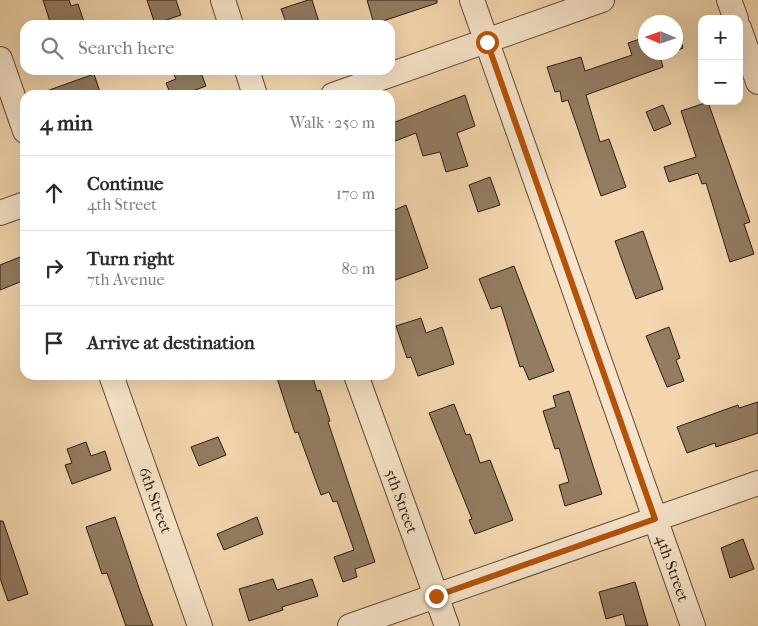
<!DOCTYPE html>
<meta charset="utf-8">
<style>
:root{--surface:#fff;--page:#f2f2f3;--text:#2b2b33;--muted:#7c7c81;--line:#e1e1e2}
body{margin:0;font-family:"IM FELL French Canon",serif;background:var(--page);color:var(--text)}
.controls{position:absolute;right:15px;top:15px;display:grid;overflow:hidden;border-radius:10px;box-shadow:0 5px 20px #0002}
.controls button{width:45px;height:45px;display:grid;place-items:center;padding:0;border:0;border-bottom:1px solid var(--line);background:var(--surface);color:var(--text);font:25px sans-serif}
.compass{position:absolute;left:638px;top:15px;width:45px;height:45px;border-radius:50%;background:var(--surface);box-shadow:0 5px 20px #0002;rotate:272deg}
.stop{position:absolute;width:15px;height:15px;margin:-11px;border:4px solid #b45309;border-radius:50%;background:#fff}
.stop.end{background:#b45309;border-color:#fff;box-shadow:0 1px 5px #0008}
.list{margin:0;padding:0;list-style:none}
h2{display:flex;justify-content:space-between;align-items:center;height:65px;margin:0;padding:0 20px;font-size:21px}
h2 small{font-size:16px;font-weight:400;color:var(--muted)}
.list li{display:grid;grid-template-columns:32px 1fr auto;gap:15px;align-items:center;box-sizing:border-box;height:75px;padding:0 20px;border-top:1px solid var(--line)}
.list b{display:block;font-size:19px;white-space:nowrap}
.list p{margin:0;font-size:16px;white-space:nowrap;color:var(--muted)}
.list em{font-size:16px;font-style:normal;color:var(--muted)}
.icon{flex:none;width:28px;height:28px;fill:none;stroke:currentColor;stroke-width:2;stroke-linecap:round;stroke-linejoin:round}
.map{position:relative;flex:none;width:758px;height:626px;overflow:hidden}
.search{position:absolute;background:var(--surface);box-shadow:0 5px 20px #0002;left:20px;top:20px;width:375px;height:55px;display:flex;align-items:center;gap:12px;box-sizing:border-box;padding:0 18px;border-radius:15px;color:var(--muted);font-size:19px}
.panel{position:absolute;background:var(--surface);box-shadow:0 5px 20px #0002;left:20px;top:90px;width:375px;height:290px;border-radius:15px}
.map>svg:first-child{display:block}
.building{fill:#937c62;stroke:#2c1b10}
.lines{fill:none;stroke-linecap:round;stroke-linejoin:round}
.street-casing{stroke:#5e4a37;stroke-width:26}
.street{stroke:#f7e4ca;stroke-width:24}
.route{stroke:#b45309;stroke-width:6}
.labels{text-anchor:middle;stroke-width:5;stroke-linejoin:round;paint-order:stroke}
.street-label{font-size:16px;fill:#2c1b10;stroke:#f7e4ca}
</style>
<div class="map">
<svg width="758" height="626" viewBox="0 0 758 626">
<rect width="100%" height="100%" fill="#f3d6ad"/>
<filter id="stains"><feTurbulence type="fractalNoise" baseFrequency=".004" numOctaves="4"/><feColorMatrix values="0 0 0 0 .2 0 0 0 0 .09 0 0 0 0 .02 0 0 0 .5 -.17"/></filter>
<radialGradient id="worn" r=".72"><stop offset=".6" stop-color="#630" stop-opacity="0"/><stop offset="1" stop-color="#630" stop-opacity=".3"/></radialGradient>
<path class="building" d="M43 0H69L71 6 78 4 85 25H51Z
M147 0H176L181 15 155 24Z
M308 0H312L320 25H287L281 9Z
M367 0H437V3L374 24Z
M676 27 683 48 676 51Z
M646 37V52H671L660 56 663 67 586 95 600 142 609 139 626 187 601 196 568 100 562 102 560 91 555 92 547 67 581 57 585 71 632 55 628 43Z
M172 70H200L206 86 182 95H171L166 83 176 79Z
M94 74 101 95H42L41 93Z
M465 95 475 126 457 133 468 166 446 172 440 152 423 156 416 133 390 143V124Z
M708 102 750 222 744 224 754 254 730 262 706 183 702 184 698 173 669 182 664 167 696 157 681 111Z
M663 105 671 124 654 131 646 112Z
M490 177 500 205 478 212 469 185Z
M406 205 428 268 390 282V212Z
M643 231 663 289 636 299 615 241Z
M25 255V280L0 290V265Z
M514 266 554 371 529 380 523 366 520 367 501 306 491 309 479 279Z
M421 318 426 333 442 327 454 364 418 376 411 357 407 358 396 326Z
M669 327 680 358 676 360 684 381 667 387 646 336Z
M276 375H312L317 391 320 390 330 421 328 422 375 562 355 569 357 577 343 582 334 557 354 550 337 501 333 502 329 492 321 495 298 432 295 433Z
M569 391 602 494 565 506 559 485 569 482 559 448 555 449 543 411 556 407 553 396Z
M758 402V433L716 447 715 443 687 453 677 427 738 405 739 408Z
M454 404 466 435 470 434 480 463 490 460 513 520 475 534 469 520 472 519 429 413Z
M218 437 226 455 199 466 191 447Z
M86 442 91 456 105 451 111 470 72 484 65 465 72 463 67 449Z
M115 517 140 591 153 626H126L107 573 102 574 86 527Z
M257 517 263 534 224 550 217 534Z
M0 521H3L28 594 8 601 0 578Z
M743 539 754 569 730 578 721 548Z
M273 579 277 590 312 579 318 596 282 607 283 610 249 621 239 589Z
M635 582 648 626H626L623 614 606 619 599 592Z"/>
<g class="lines">
<g class="street-casing">
<path id="street" d="M223 0 231 25
M472 0 693 626
M729 0 736 19
M739 28 758 82
M0 59 25 131
M247 70 255 95
M333 95 602 0
M0 213 25 204
M111 375 200 626
M356 375 447 626
M350 626 758 483"/>
</g>
<use href="#street" class="street"/>
</g>
<g class="lines">
<path class="route" d="M436 596 655 519 487 42"/>
</g>
<g class="labels">
<g class="street-label">
<text transform="translate(156 500) rotate(70)" y="6">6th Street</text>
<text transform="translate(402 501) rotate(70)" y="6">5th Street</text>
<text transform="translate(673 568) rotate(70)" y="6">4th Street</text>
</g>
</g>
<rect width="100%" height="100%" filter="url(#stains)"/>
<rect width="100%" height="100%" fill="url(#worn)"/>
</svg>
<div class="controls">
<button>+</button>
<button>−</button>
</div>
<svg class="compass" viewBox="-18 -18 36 36"><path d="M0-13l5 13h-10z" fill="#e53935"/><path d="M0 13l5-13h-10z" fill="#7c7c81"/></svg>
<div class="stop" style="left:487px;top:42px"></div>
<div class="stop end" style="left:436px;top:596px"></div>
<div class="search"><svg class="icon" aria-label="search" viewBox="0 0 24 24"><circle cx="10" cy="10" r="6"/><path d="M15 15l6 6"/></svg>Search here</div>
<section class="panel">
<h2>4 min<small>Walk · 250 m</small></h2>
<ul class="list">
<li><svg class="icon" aria-label="ahead" viewBox="0 0 24 24"><path d="M12 20V5M6 11l6-6 6 6"/></svg><div><b>Continue</b><p>4th Street</p></div><em>170 m</em></li>
<li><svg class="icon" aria-label="right" viewBox="0 0 24 24"><path d="M7 20v-9h11M14 6l5 5-5 5"/></svg><div><b>Turn right</b><p>7th Avenue</p></div><em>80 m</em></li>
<li><svg class="icon" aria-label="arrive" viewBox="0 0 24 24"><path d="M6 21V4h12l-3 4 3 4H6"/></svg><div><b>Arrive at destination</b></div></li>
</ul>
</section>
</div>
